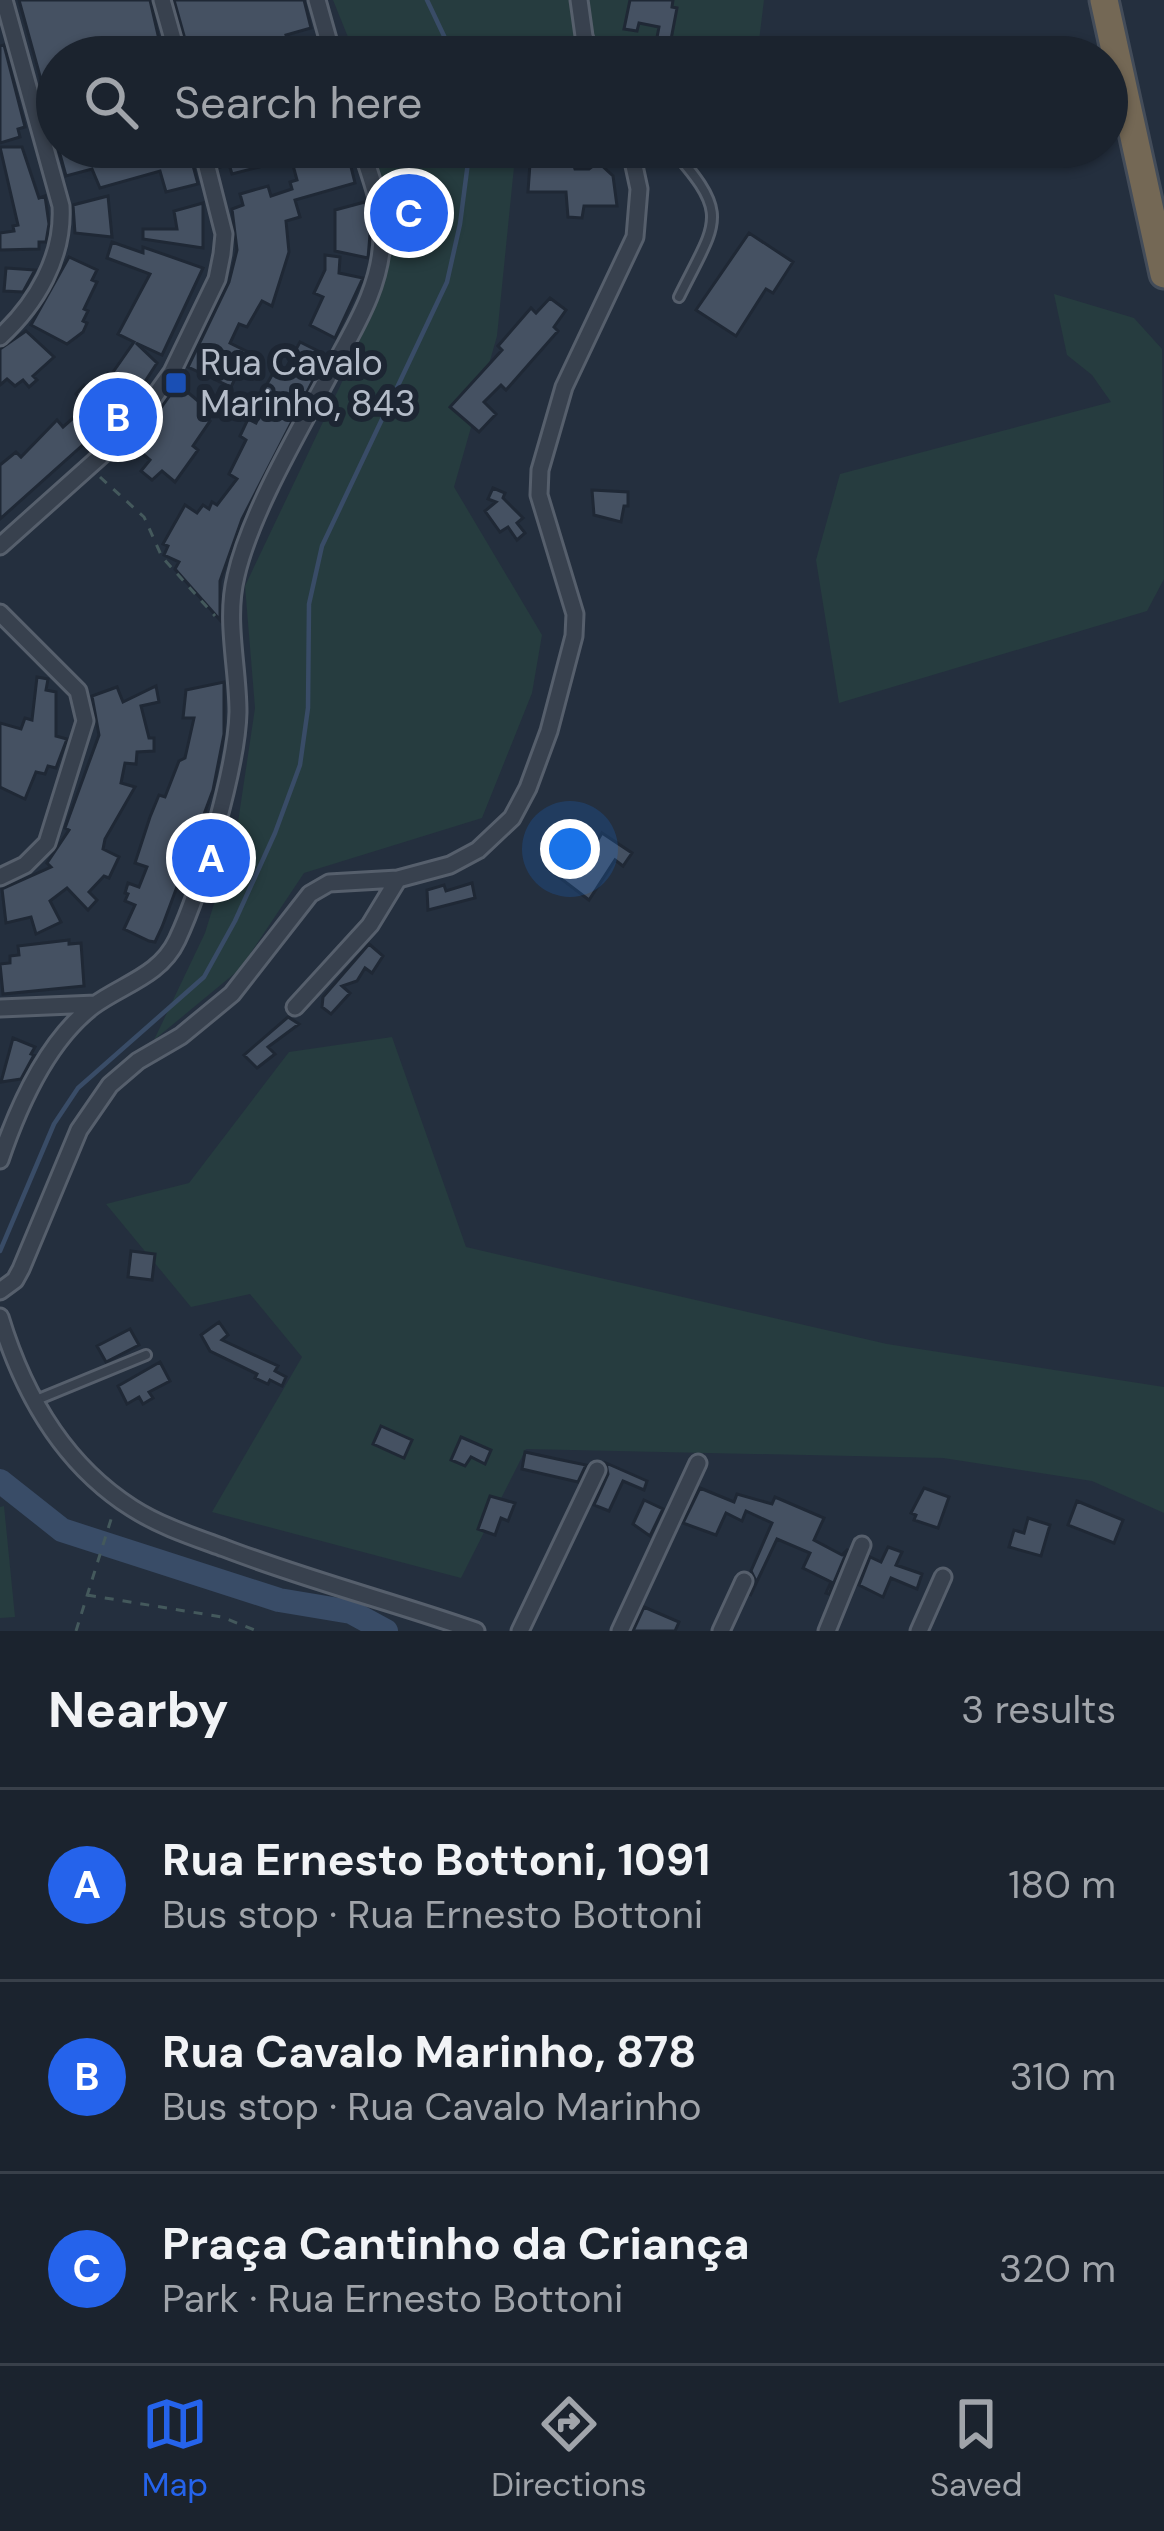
<!DOCTYPE html>
<meta charset="utf-8">
<style>
:root{--surface:#1b232e;--page:#282f3a;--text:#f1f3f6;--muted:#a0a4aa;--line:#39404a;--accent:#2563eb}
body{margin:0;font-family:"DM Sans",sans-serif;background:var(--page);color:var(--text)}
.you{position:absolute;left:570px;top:849px;width:42px;height:42px;margin:-30px;border:9px solid #fff;border-radius:50%;background:#1a73e8;box-shadow:0 0 0 18px #1a73e833}
.badge{display:grid;place-items:center;width:78px;height:78px;border-radius:50%;background:var(--accent);color:#fff;font-size:39px;font-weight:700}
.pin{position:absolute;translate:-50% -50%;border:6px solid #fff;box-shadow:0 3px 12px #0006}
.list{margin:0;padding:0;list-style:none}
h2{display:flex;justify-content:space-between;align-items:center;height:156px;margin:0;padding:0 48px;font-size:51px}
h2 small{font-size:39px;font-weight:400;color:var(--muted)}
.list li{display:grid;grid-template-columns:78px 1fr auto;gap:36px;align-items:center;box-sizing:border-box;height:192px;padding:0 48px;border-top:3px solid var(--line)}
.list b{display:block;font-size:45px;white-space:nowrap}
.list p{margin:0;font-size:39px;white-space:nowrap;color:var(--muted)}
.list em{font-size:39px;font-style:normal;color:var(--muted)}
.icon{flex:none;width:66px;height:66px;fill:none;stroke:currentColor;stroke-width:2;stroke-linecap:round;stroke-linejoin:round}
.map{position:relative;flex:none;width:1164px;height:1631px;overflow:hidden}
.search{position:absolute;background:var(--surface);box-shadow:0 3px 9px #0004;left:36px;right:36px;top:36px;height:132px;display:flex;align-items:center;gap:30px;box-sizing:border-box;padding:0 42px;border-radius:66px;color:var(--muted);font-size:45px}
.sheet{height:732px;background:var(--surface)}
nav{display:flex;justify-content:space-around;align-items:center;box-sizing:border-box;height:168px;border-top:3px solid var(--line);background:var(--surface);font-size:33px;color:var(--muted)}
nav a{display:grid;justify-items:center;gap:6px}
nav .on{color:var(--accent)}
.map>svg:first-child{display:block}
.green{fill:#263c3f}
.lines{fill:none;stroke-linecap:round;stroke-linejoin:round}
.stream{stroke:#394c67;stroke-width:4.5}
.river{stroke:#394c67;stroke-width:24}
.building{fill:#455162;stroke:#1f2835;stroke-width:3}
.lane-casing{stroke:#565f6c;stroke-width:14}
.street-casing{stroke:#565f6c;stroke-width:21}
.highway-casing{stroke:#434c59;stroke-width:33}
.path{stroke:#44595c;stroke-width:3;stroke-dasharray:9 9;stroke-linecap:butt}
.lane{stroke:#38414e;stroke-width:8}
.street{stroke:#38414e;stroke-width:15}
.highway{stroke:#746855;stroke-width:27}
.transit-dot{fill:#1a4fb4;stroke:#1d2633;stroke-width:4.5}
.labels{text-anchor:middle;stroke-width:12;stroke-linejoin:round;paint-order:stroke}
.poi-label{font-size:36px;fill:#b4bcc9;stroke:#1d2633;text-anchor:start}
</style>
<div class="map">
<svg width="1164" height="1631" viewBox="0 0 1164 1631">
<rect width="100%" height="100%" fill="#242f3e"/>
<path class="green" d="M333 0H764L757 57H549L526 49 525 57H356Z
M368 147H516L497 336 454 487 542 635 532 693 482 818 304 873 240 969 154 1040 205 933 237 829 255 708 245 586 351 363 382 283 389 227Z
M1054 294 1134 318 1162 349 1164 579 1147 611 839 703 816 560 840 474 1111 402 1092 375 1067 355Z
M392 1037 466 1247 887 1344 1164 1387V1513L1092 1481 943 1458 526 1449 461 1578 212 1512 302 1357 250 1294 191 1307 106 1204 189 1183 289 1052Z
M4 1506 15 1617 0 1618V1507Z"/>
<g class="lines">
<path class="stream" d="M427 0 454 57
M0 1251 54 1124 78 1088 204 977 235 921 275 833 300 765 308 708 309 604 322 546 447 282 460 224 470 147"/>
<path class="river" d="M0 1481 62 1530 279 1600 351 1612 386 1631"/>
</g>
<path class="building" d="M19 0H150L163 57H57V127H54Z
M174 0H304L311 28 286 35 293 57H190Z
M630 0H673L672 7 677 8 669 50 655 48 659 27 639 23 637 31 624 29Z
M4 45 25 127 18 129 20 137 0 143V46Z
M0 147H22L39 198 45 196 49 224 46 242H39V249L0 250V233L14 231 13 226 18 225Z
M58 147H188L198 184 166 192 160 171 100 188 92 169 66 176Z
M214 147H257L259 167 232 174 229 164 220 167Z
M288 147H346L355 183 295 200 300 217 286 221 289 252 272 306 262 301 247 327 239 324 230 343 248 352 231 387 188 367 229 282 237 250 232 209 243 205 240 194 268 186 271 196 292 189 290 182 297 180Z
M531 150 569 152 575 169H589L598 162 613 176 617 206H584L582 218 568 217 566 192H528Z
M108 196 112 237 75 233 73 205Z
M365 202 370 235 368 258 335 251V210Z
M203 203V248L143 239V229H177L174 211Z
M749 233 793 262 773 293 766 289 736 336 696 310Z
M112 242 143 253V247L203 268 162 355 136 343 157 363 133 400 0 519V465L16 452 21 457 57 420 63 427 87 406 76 394 84 385 90 390 108 373 111 375 134 342 118 334 150 274 107 258Z
M325 255 340 257 339 273 363 278 335 338 310 325 323 297 314 293 325 270Z
M69 257 97 270 92 280 97 282 84 309 88 311 83 321 87 323 83 332 67 344 31 325Z
M6 268 35 270 23 292 4 291Z
M550 298 566 310 554 327 558 331 506 390 501 385 484 402 496 414 479 432 450 407 502 350 498 346 531 308 536 313Z
M26 331 54 357 33 376 37 380 29 387 23 380 15 386 7 379 0 385V349Z
M300 342 326 355 242 519 220 581V620L175 569 179 562 164 555 168 546 163 544 185 505 197 513 203 505 209 509 212 502 217 505 237 479 229 474 246 440 240 436 248 419 256 423 269 396 262 393 277 366 285 370Z
M178 384 204 406 199 413 210 421 193 446 198 450 175 482 162 471 152 480 141 471 150 460 136 448 152 430 148 426Z
M493 488 505 493 503 498 523 518 517 523 525 533 517 540 508 527 500 532 485 511 496 502 488 499Z
M592 490 628 492V506H624L621 522 594 515Z
M37 677 48 679 46 690 56 692V736L67 739 56 768 48 766 45 774 36 772 25 799 0 787V723L21 729 25 718 32 720Z
M224 682V734L213 790 162 927 155 942 149 941 124 929 135 905 125 901 128 894 125 893 128 883 139 887 147 867 135 863 150 817 159 795 165 797 179 761 185 758 194 718H183L186 690Z
M156 686 159 702 141 706 149 738H154V751L137 752 136 764 125 763 121 783 135 787 105 839 103 849 119 857 109 878 104 876 89 892 97 900 88 910 67 888 50 901 61 922 36 934 31 917 6 923 2 889 51 867 47 863 69 830 65 828 99 735 92 696 117 687 123 702Z
M602 833 632 853 623 866 615 860 589 900 547 868 569 834 592 850Z
M472 883 475 898 428 910 427 890 444 885 446 891Z
M69 940V944L81 943 84 986 3 994 0 964 10 963V956L19 955 18 946Z
M369 944 383 956 372 973 365 968 357 981 342 986 350 993 331 1014 322 1007 323 997Z
M288 1017 299 1024 268 1047 275 1054 257 1068 244 1055Z
M13 1038 35 1047 31 1054 34 1055 21 1079 1 1082Z
M131 1251 155 1254 152 1280 128 1277Z
M219 1322 228 1335 222 1340 278 1366 275 1371 286 1377 282 1386 270 1380 268 1384 255 1378 257 1374 210 1351 201 1335Z
M130 1329 139 1345 106 1362 97 1346Z
M160 1362 170 1381 149 1392 153 1398 143 1404 139 1397 127 1404 118 1386Z
M381 1426 412 1440 404 1458 373 1444Z
M461 1437 491 1450 485 1464 471 1457 465 1466 451 1460Z
M525 1452 557 1459 586 1465 578 1482 522 1469Z
M606 1463 647 1481 644 1490 623 1481 609 1511 594 1505 608 1474Z
M700 1488 734 1502 737 1494 772 1504 775 1497 824 1518 814 1540 842 1555 848 1549 829 1594 826 1593 831 1582 803 1568 810 1553 777 1539 750 1596 756 1581 751 1571 772 1523 746 1511 742 1521 726 1513 716 1535 683 1523Z
M924 1488 949 1497 938 1528 914 1520 916 1515 911 1513Z
M490 1496 515 1503 508 1521 501 1518 495 1535 478 1529Z
M644 1500 663 1509 650 1536 633 1524Z
M1077 1501 1123 1520 1114 1543 1068 1525Z
M1028 1518 1050 1525 1041 1556 1009 1547 1014 1530 1024 1533Z
M888 1547 902 1552 896 1565 922 1574 917 1589 891 1578 883 1597 859 1585 870 1557 881 1562Z
M644 1607 679 1622 675 1631H633Z"/>
<g class="lines">
<g class="lane-casing">
<path id="lane" d="M670 147C732 216 717 220 679 297
M34 1401 146 1355"/>
</g>
<g class="street-casing">
<path id="street" d="M162 0 178 57
M317 0 333 57
M579 0 584 36 591 57
M0 337C36 304 64 257 61 206L4 0
M0 546 132 428 172 372 217 279 222 254 224 234 202 147
M0 613 78 691 85 721 47 843 25 865 0 877
M295 1007 370 925 398 879
M0 1008 96 1004
M0 1160C18 1107 47 1041 93 1006 123 984 160 976 177 940 201 889 237 766 238 712 238 667 225 620 236 576 251 510 304 423 336 362 358 322 382 282 382 235 382 205 370 175 361 147
M0 1291 15 1280 21 1269 79 1130 110 1085 138 1061 181 1036 232 994 310 894 329 883 398 879 450 865 478 850 512 818 528 788 549 731 574 636 575 614 539 495 540 470 564 387 635 237 639 189 630 147
M0 1317C23 1393 63 1464 132 1508 160 1526 194 1537 224 1548 307 1580 393 1602 476 1631
M520 1631 597 1470
M620 1631 698 1463
M721 1631 744 1581
M827 1631 862 1545
M919 1631 943 1577"/>
</g>
<g class="highway-casing">
<path id="highway" d="M1104 0 1164 274"/>
</g>
<path class="path" d="M100 477 144 517 162 557 215 616
M87 1595 222 1617 257 1631
M76 1631 113 1513"/>
<use href="#lane" class="lane"/>
<use href="#street" class="street"/>
<use href="#highway" class="highway"/>
</g>
<rect class="transit-dot" x="164" y="371" width="24" height="24" rx="6"/>
<g class="labels">
<g class="poi-label">
<text x="200" y="375">Rua Cavalo<tspan x="200" dy="41">Marinho, 843</tspan></text>
</g>
</g>
</svg>
<div class="you"></div>
<div class="pin badge" style="left:211px;top:858px">A</div>
<div class="pin badge" style="left:118px;top:417px">B</div>
<div class="pin badge" style="left:409px;top:213px">C</div>
<div class="search"><svg class="icon" aria-label="search" viewBox="0 0 24 24"><circle cx="10" cy="10" r="6"/><path d="M15 15l6 6"/></svg>Search here</div>
</div>
<section class="sheet">
<h2>Nearby<small>3 results</small></h2>
<ul class="list">
<li><span class="badge">A</span><div><b>Rua Ernesto Bottoni, 1091</b><p>Bus stop · Rua Ernesto Bottoni</p></div><em>180 m</em></li>
<li><span class="badge">B</span><div><b>Rua Cavalo Marinho, 878</b><p>Bus stop · Rua Cavalo Marinho</p></div><em>310 m</em></li>
<li><span class="badge">C</span><div><b>Praça Cantinho da Criança</b><p>Park · Rua Ernesto Bottoni</p></div><em>320 m</em></li>
</ul>
</section>
<nav>
<a class="on"><svg class="icon" aria-label="map" viewBox="0 0 24 24"><path d="M3 6l6-2 6 2 6-2v14l-6 2-6-2-6 2zM9 4v14M15 6v14"/></svg>Map</a>
<a><svg class="icon" aria-label="directions" viewBox="0 0 24 24"><path d="M12 3l9 9-9 9-9-9zM9 14v-3h6M13 9l2 2-2 2"/></svg>Directions</a>
<a><svg class="icon" aria-label="saved" viewBox="0 0 24 24"><path d="M7 4h10v16l-5-4-5 4z"/></svg>Saved</a>
</nav>
